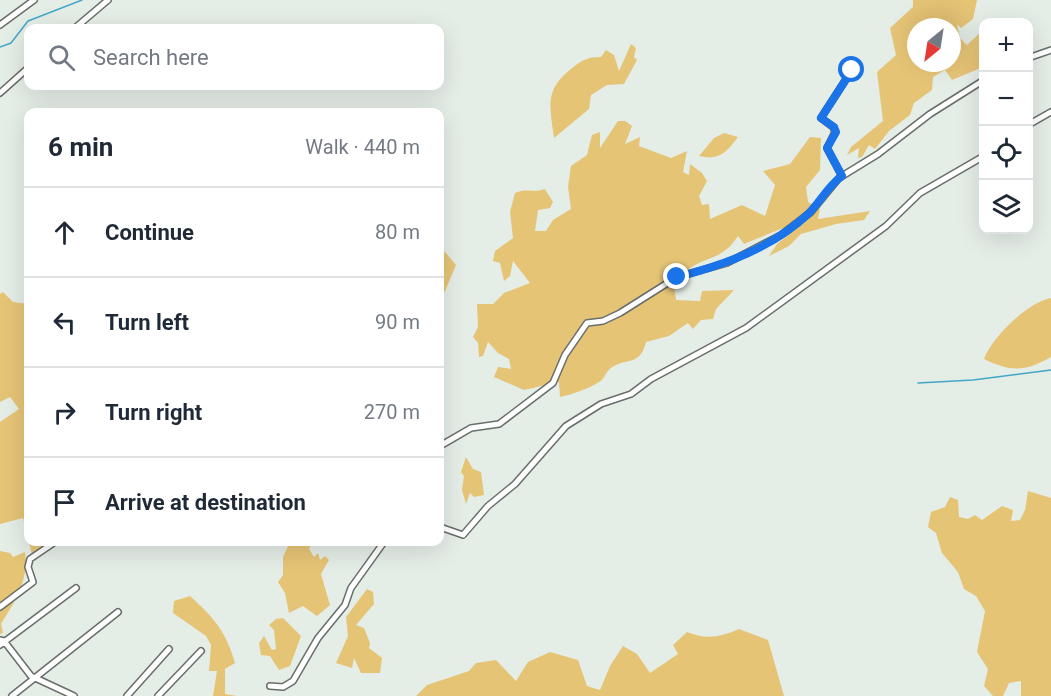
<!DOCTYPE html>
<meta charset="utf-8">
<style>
:root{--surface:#fff;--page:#f6f6f7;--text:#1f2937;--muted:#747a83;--line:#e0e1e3}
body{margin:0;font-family:Roboto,sans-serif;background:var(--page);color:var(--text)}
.controls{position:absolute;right:18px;top:18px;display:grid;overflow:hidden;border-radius:12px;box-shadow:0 6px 24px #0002}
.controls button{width:54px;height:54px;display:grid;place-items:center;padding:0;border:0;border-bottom:2px solid var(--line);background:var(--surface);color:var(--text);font:30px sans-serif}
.compass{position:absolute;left:907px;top:18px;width:54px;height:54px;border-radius:50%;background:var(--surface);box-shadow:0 6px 24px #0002;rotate:210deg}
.stop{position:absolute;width:18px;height:18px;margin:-14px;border:4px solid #1a73e8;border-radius:50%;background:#fff}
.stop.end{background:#1a73e8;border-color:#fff;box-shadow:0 2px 6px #0008}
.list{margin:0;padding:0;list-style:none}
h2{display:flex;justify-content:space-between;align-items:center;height:78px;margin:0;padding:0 24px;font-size:26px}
h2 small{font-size:20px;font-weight:400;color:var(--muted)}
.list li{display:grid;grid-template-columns:39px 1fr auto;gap:18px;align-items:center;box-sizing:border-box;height:90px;padding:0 24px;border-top:2px solid var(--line)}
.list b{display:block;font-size:22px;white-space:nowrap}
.list em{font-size:20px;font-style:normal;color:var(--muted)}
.icon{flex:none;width:33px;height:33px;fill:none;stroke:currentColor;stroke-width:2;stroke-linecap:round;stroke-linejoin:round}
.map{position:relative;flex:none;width:1051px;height:696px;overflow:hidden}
.search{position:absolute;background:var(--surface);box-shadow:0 6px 24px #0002;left:24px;top:24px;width:420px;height:66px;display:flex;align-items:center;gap:15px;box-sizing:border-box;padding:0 21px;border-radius:12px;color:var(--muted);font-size:22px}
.panel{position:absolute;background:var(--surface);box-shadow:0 6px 24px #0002;left:24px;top:108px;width:420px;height:438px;border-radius:12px}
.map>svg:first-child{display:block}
.green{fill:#e6c476;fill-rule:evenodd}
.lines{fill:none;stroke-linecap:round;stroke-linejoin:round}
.stream{stroke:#41a7c8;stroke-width:1.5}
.minor-casing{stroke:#686e6a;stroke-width:8}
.minor{stroke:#fff;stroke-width:5}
.route{stroke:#1a73e8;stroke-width:8}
</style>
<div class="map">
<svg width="1051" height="696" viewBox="0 0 1051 696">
<rect width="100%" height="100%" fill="#e5ede7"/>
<path class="green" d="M913 0H977L973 19 961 28 957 24 960 38 967 45 983 30V67L952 80 945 70 933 77 932 90 914 103 910 115 889 131 875 149 869 145 862 157 858 158 859 148 847 155 851 147 883 121 877 72 896 55 890 28 913 7ZM916 27H952V63H916Z
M631 44 636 48 634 57 637 60 624 84 607 85 591 95 589 109 554 138C550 107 544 90 571 69 582 60 587 57 601 57L606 50 614 55 619 71Z
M618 121H625L632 126 625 144 640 137 639 146 671 158 687 151 683 172 689 175 690 164 702 173 707 181 699 196 702 205 709 204 710 219 742 205 765 216 775 185 763 171 790 164 810 137 821 138 820 170 806 187 808 202 820 209 818 219 870 211 864 220 836 224 801 234 789 246 769 256 777 244 790 234 783 228 744 244 738 236C722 260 710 255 690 268 683 273 683 281 674 285L676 300 700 301 702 291 734 290 716 309 713 319 701 320 693 329 688 323 669 336 646 342C640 367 626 357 611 368 606 371 605 379 599 382 588 389 573 394 560 397L559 382 524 390 494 377 498 367 511 369 509 359 498 353 488 342 483 356 479 357 478 343 473 337 478 327 477 304H493L504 293 530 283 513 261 510 276 504 281 500 263 493 261 495 251 513 238 510 212 515 193C526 188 533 193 545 189L553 202 550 208 538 210 535 231H546L553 220 571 209 568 187 571 166 587 155 592 135 600 132V148Z
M724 133 738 137C727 152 719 161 699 156L714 138Z
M440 238V246L456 265 440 303Z
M3 292 13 302 28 304V542H45L40 552 32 555 23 518 0 524V422L19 409 10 397 0 402V294Z
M1051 298V357C1025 372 1011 372 984 359 991 338 1028 302 1051 298Z
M466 457 473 469 481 472 484 495 474 497 470 493 466 504 462 490 464 476 461 472Z
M1028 491 1051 498V696H1021V681L1009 683 1003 696H993L984 686 988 669 977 652 985 611 976 596 964 589 958 572 942 553 936 533 928 527 931 512 945 507 950 497 958 500 959 517 968 519 975 515 982 520 1002 506 1013 510 1011 521 1020 520 1025 510Z
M290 542H312L309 549 314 557 318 553 320 560 325 556 329 560 321 574 330 605 317 616 303 606 289 613 285 593 278 582 283 575V557Z
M0 551 10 553 13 557 25 552C29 581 15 601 1 624L3 633 0 634Z
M367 589 373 592 374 604 356 625 364 628 370 643 369 648 382 658 380 673H361L354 658 352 668 336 663 348 636 346 617Z
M190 596C214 618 226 631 235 663L225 669V694L237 696H213L217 671H209L211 645 206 636 173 613 174 601Z
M283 618 301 636 290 666 279 670 270 656 261 655 259 643 264 636 272 650 276 649 274 630 269 625 276 619Z
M739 629 768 640 784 696H416L427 685 469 671 476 663 496 660 516 681 528 662 550 652 578 660 587 686 600 690 610 666 623 646 637 654 650 673 678 654 673 645 687 632C706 640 721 637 739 629Z"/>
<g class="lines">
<path class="stream" d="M0 47 11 43 28 21 82 0
M918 383 973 380 1051 370"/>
<g class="minor-casing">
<path id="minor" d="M0 25 34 0
M75 28 108 0
M1028 58 1051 50
M0 93 28 68
M1028 125 1051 112
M842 176 827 148 835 132 833 127 821 118 852 70
M440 446 471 428 499 424 553 383 565 355 587 323 603 321 620 313 677 277 727 263 781 235 811 212 839 178 878 154 930 114 984 80
M440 527 463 535 488 506 515 484 566 426 601 404 631 394 651 379 746 328 886 226 920 193 984 156
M0 607 33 582 28 567 30 559 55 542
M0 640 4 641 31 676 74 696
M0 645 76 588
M270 686 283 687 293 681 318 638 345 605 351 588 384 542
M12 696 118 612
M127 696 169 649
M158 696 201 651"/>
</g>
<use href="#minor" class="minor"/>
</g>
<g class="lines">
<path class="route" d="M677 277C724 265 772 248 808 214 820 202 828 186 842 176L827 148 836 132 834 127 821 118 852 70"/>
</g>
</svg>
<div class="controls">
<button>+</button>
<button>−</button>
<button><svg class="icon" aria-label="locate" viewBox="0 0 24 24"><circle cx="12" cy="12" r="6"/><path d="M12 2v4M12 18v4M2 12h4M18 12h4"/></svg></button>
<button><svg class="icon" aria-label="layers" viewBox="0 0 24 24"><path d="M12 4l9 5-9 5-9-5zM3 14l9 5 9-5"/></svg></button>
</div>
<svg class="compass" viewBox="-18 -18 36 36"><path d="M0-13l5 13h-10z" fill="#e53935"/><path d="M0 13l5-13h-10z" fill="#747a83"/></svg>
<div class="stop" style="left:852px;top:70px"></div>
<div class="stop end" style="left:677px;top:277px"></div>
<div class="search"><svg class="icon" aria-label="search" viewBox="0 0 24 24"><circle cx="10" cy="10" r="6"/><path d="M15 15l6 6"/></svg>Search here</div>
<section class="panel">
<h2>6 min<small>Walk · 440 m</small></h2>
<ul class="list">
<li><svg class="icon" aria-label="ahead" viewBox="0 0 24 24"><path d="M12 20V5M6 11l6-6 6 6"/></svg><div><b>Continue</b></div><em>80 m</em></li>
<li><svg class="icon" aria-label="left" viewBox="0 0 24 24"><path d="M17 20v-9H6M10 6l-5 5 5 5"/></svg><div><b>Turn left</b></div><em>90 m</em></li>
<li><svg class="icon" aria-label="right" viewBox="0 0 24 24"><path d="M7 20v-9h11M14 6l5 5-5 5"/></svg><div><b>Turn right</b></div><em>270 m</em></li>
<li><svg class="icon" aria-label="arrive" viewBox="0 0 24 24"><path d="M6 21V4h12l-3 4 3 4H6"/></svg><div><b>Arrive at destination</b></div></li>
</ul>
</section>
</div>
